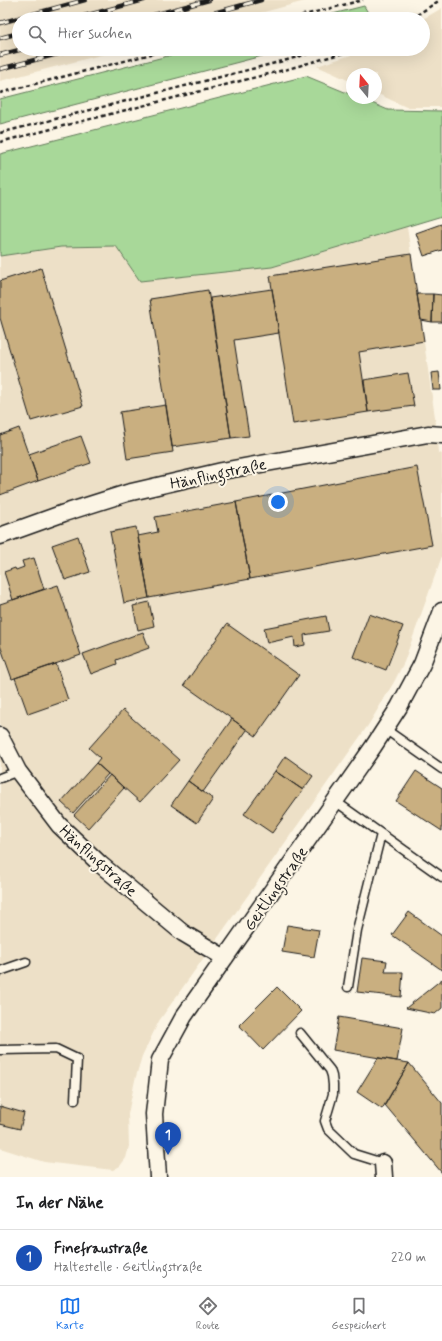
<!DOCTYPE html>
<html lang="de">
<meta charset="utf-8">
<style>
:root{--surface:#fff;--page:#f6f6f6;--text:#202124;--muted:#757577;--line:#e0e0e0;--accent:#1a73e8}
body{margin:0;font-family:Mynerve,sans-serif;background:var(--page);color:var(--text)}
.compass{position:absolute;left:346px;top:68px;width:36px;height:36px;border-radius:50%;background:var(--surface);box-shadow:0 4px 16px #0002;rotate:342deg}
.you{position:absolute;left:278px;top:502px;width:14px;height:14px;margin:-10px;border:3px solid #fff;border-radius:50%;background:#1a73e8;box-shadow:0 0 0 6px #1a73e833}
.badge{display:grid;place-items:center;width:26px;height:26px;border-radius:50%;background:var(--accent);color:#fff;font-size:13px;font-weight:700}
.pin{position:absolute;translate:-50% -33px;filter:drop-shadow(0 1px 2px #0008)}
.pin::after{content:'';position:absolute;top:21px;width:14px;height:12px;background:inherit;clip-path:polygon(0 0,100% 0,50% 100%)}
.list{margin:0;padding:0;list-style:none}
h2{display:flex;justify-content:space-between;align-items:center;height:52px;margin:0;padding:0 16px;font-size:17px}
h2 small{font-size:13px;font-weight:400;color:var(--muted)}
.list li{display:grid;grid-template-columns:26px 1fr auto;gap:12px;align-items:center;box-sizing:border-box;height:56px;padding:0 16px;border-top:1px solid var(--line)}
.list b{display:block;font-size:15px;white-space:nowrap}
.list p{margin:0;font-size:13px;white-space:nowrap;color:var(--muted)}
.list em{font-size:13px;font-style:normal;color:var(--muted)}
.icon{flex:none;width:22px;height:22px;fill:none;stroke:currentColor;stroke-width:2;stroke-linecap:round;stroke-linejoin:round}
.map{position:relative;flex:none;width:442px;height:1177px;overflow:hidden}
.search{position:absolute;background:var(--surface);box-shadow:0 4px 16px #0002;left:12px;right:12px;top:12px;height:44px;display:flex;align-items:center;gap:10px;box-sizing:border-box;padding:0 14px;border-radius:22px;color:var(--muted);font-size:15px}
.sheet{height:108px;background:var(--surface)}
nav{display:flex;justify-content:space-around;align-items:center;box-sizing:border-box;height:56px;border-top:1px solid var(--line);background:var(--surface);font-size:11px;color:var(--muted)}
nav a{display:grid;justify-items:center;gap:2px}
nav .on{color:var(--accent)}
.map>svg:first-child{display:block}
.built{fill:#ede0c7}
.green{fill:#a8d899;stroke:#627a5a}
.building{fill:#c9af80;stroke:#1c1c1c}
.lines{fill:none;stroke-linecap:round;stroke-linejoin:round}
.service-casing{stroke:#1c1c1c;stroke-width:11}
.minor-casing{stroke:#1c1c1c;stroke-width:19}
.path{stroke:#1c1c1c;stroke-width:2.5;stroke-dasharray:4 3;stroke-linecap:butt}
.service{stroke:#fcf5e5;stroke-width:8}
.minor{stroke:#fcf5e5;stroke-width:16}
.rail-casing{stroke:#1c1c1c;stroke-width:4.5}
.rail{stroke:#fcf5e5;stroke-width:3;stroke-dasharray:9;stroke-linecap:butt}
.labels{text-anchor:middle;stroke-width:4;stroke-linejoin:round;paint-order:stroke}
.street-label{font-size:16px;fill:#1c1c1c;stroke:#fcf5e5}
</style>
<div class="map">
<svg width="442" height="1177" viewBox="0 0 442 1177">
<rect width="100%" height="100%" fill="#fcf5e5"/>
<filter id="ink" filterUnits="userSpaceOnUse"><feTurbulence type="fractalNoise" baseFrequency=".025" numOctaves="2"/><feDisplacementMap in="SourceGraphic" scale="8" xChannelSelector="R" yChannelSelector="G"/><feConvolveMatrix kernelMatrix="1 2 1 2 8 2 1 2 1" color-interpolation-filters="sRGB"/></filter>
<g filter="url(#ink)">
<path class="built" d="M8 0H309L238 19H19V49H124L0 81V2Z
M442 8V107H406L376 93V74H352V82L317 66 370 49H423V19Z
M407 227 435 417 438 452 442 454V556L404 662 394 682 369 724 159 1021 142 1056 135 1080 128 1114 129 1146 126 1158 120 1166 113 1170 44 1162 0 1148V256L61 247 116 246 140 281 272 267Z"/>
<path class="green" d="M364 6 370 16 363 19H313Z
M195 49H289L0 124V99Z
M306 76 352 95V98H360L388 110 442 111V216L272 267 140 281 116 246 61 247 0 256V154Z"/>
<path class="building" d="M441 224 442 228V250L424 256 416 233Z
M411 254 424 341 359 352 368 412 293 424 270 276Z
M41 268 83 406 31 421 0 318V281Z
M272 289 279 333 234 340 249 436 231 438 210 298Z
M208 290 231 438 172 447 150 299Z
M417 294H433L432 322 421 320Z
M433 294 442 295V322H432Z
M439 372 441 390H433L431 373Z
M408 373 414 406 368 412 364 380Z
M166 405 173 452 127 459 120 412Z
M19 428 38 481 0 495V435Z
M81 436 91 463 38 481 29 454Z
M417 467 432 545 250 579 236 502Z
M236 502 250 579 149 598 138 536 158 532 155 517Z
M136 527 149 598 124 603 110 532Z
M78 536 90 572 65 580 52 545Z
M34 558 44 589 13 600 4 572 15 568 16 570 24 567 22 561Z
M58 585 81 655 12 679 0 645V604Z
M149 602 154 626 138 630 133 606Z
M369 614 403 626 386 670 353 657Z
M326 616 329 631 304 635 305 645 295 647 294 637 267 643 264 628Z
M227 624 299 675 256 736 184 685Z
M143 632 149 648 116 660 117 664 91 674 83 654Z
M56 664 68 700 28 714 15 678Z
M123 710 179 760 140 802 96 763 100 758 89 748Z
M232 719 247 730 203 792 188 781Z
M285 756 313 776 303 790 275 771Z
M96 763 108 774 73 813 61 802Z
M275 771 303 790 272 833 244 814Z
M416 771 442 788V831L396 801Z
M110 775 124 788 88 828 74 815Z
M188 781 213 799 197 823 171 805Z
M409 912 442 936V970L392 935Z
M287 925 319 930 314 957 282 952Z
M362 958 387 961 385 972H403L401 997 357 992Z
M442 979V1008L435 1014 406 1008Z
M277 987 301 1011 263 1050 239 1025Z
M339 1017 403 1028 397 1061 333 1050Z
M378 1058 409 1063 382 1109 357 1092Z
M409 1063 442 1103V1173L385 1105Z
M0 1106 24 1113 20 1129 0 1124Z"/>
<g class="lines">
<g class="service-casing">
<path id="service" d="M385 729 442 769
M0 778 18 771
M335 801 442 877
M0 971 26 962
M348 987 357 930 381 834
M300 1033 330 1070 332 1076 333 1085V1094L325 1121 328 1129 354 1154 383 1163
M0 1050 56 1049 77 1059 75 1100"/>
</g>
<g class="minor-casing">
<path id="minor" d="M0 536 64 513 127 493 222 471 428 434 442 435
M0 736 18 771 59 825 100 864 183 933 225 958
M383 1163 384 1177
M158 1177 154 1114 160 1060 184 1016 373 747 399 707 422 664 442 611"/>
</g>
<path class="path" d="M288 19 363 0
M411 19 440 0
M0 93 171 49
M0 133 287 60 324 49
M0 142 288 69 343 53 348 49"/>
<use href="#service" class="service"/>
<use href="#minor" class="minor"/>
<g class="rail-casing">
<path id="rail" d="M73 19 144 0
M139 19 209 0
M192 19 261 0
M0 23 85 0
M0 38 19 33
M0 55 23 49
M0 69 77 49"/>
</g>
<use href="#rail" class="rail"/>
</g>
</g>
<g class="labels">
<g class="street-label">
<text transform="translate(218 473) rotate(-12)" y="6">Hänflingstraße</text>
<text transform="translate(99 860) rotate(42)" y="6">Hänflingstraße</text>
<text transform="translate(275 888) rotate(-55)" y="6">Geitlingstraße</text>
</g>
</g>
</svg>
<svg class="compass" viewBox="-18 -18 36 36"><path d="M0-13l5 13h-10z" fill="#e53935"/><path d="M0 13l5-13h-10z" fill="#757577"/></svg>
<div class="you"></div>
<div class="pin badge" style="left:168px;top:1155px;background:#1a4fb4">1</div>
<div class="search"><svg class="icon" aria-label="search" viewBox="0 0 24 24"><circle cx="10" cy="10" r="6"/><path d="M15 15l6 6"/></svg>Hier suchen</div>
</div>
<section class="sheet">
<h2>In der Nähe<small></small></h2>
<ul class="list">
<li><span class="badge" style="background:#1a4fb4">1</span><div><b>Finefraustraße</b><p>Haltestelle · Geitlingstraße</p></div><em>220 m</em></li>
</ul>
</section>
<nav>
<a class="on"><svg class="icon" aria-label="map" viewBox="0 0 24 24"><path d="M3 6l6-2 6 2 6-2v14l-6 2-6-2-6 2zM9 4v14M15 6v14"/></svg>Karte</a>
<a><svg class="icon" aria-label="directions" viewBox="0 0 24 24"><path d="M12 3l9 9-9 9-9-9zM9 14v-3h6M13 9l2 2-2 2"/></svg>Route</a>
<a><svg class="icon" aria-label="saved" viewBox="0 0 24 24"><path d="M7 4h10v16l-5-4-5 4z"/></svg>Gespeichert</a>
</nav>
